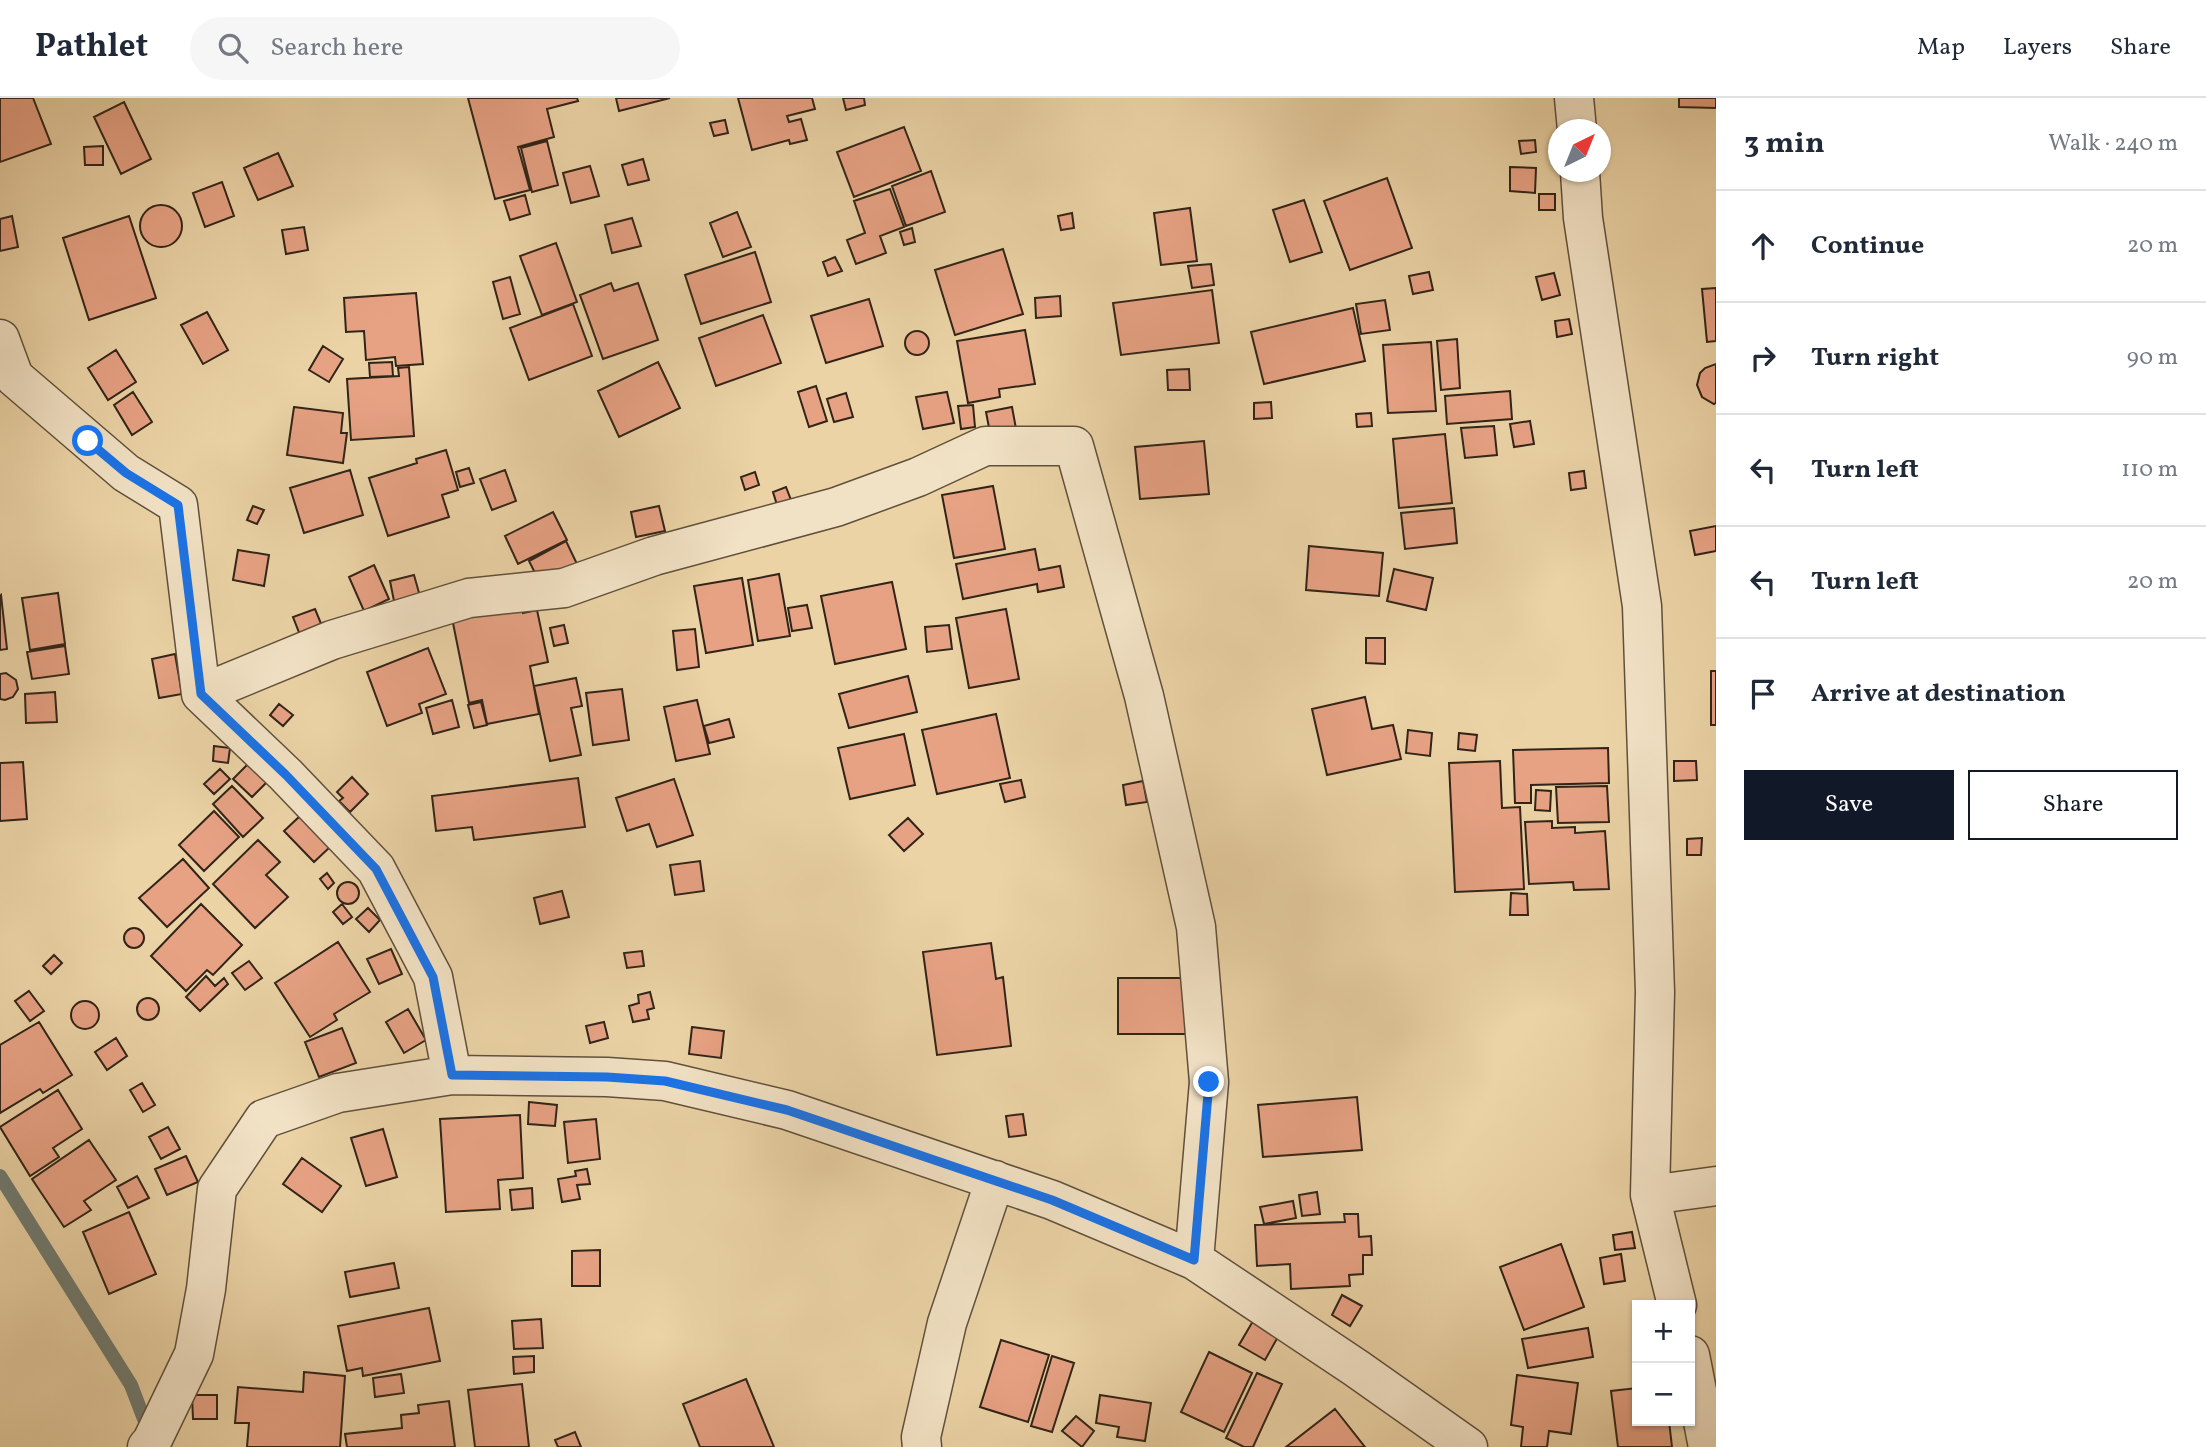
<!DOCTYPE html>
<meta charset="utf-8">
<style>
:root{--surface:#fff;--page:#f6f6f7;--text:#1f2937;--muted:#747a83;--line:#e0e1e3;--accent:#111827}
body{margin:0;font-family:Vollkorn,serif;background:var(--page);color:var(--text)}
.controls{position:absolute;right:21px;bottom:21px;display:grid;overflow:hidden;border-radius:0px;box-shadow:0 2px 5px #0004}
.controls button{width:63px;height:63px;display:grid;place-items:center;padding:0;border:0;border-bottom:2px solid var(--line);background:var(--surface);color:var(--text);font:35px sans-serif}
.compass{position:absolute;left:1548px;top:21px;width:63px;height:63px;border-radius:50%;background:var(--surface);box-shadow:0 2px 5px #0004;rotate:43deg}
.stop{position:absolute;width:21px;height:21px;margin:-16px;border:5px solid #1a73e8;border-radius:50%;background:#fff}
.stop.end{background:#1a73e8;border-color:#fff;box-shadow:0 2px 7px #0008}
.list{margin:0;padding:0;list-style:none}
h2{display:flex;justify-content:space-between;align-items:center;height:91px;margin:0;padding:0 28px;font-size:30px}
h2 small{font-size:23px;font-weight:400;color:var(--muted)}
.list li{display:grid;grid-template-columns:46px 1fr auto;gap:21px;align-items:center;box-sizing:border-box;height:112px;padding:0 28px;border-top:2px solid var(--line)}
.list b{display:block;font-size:26px;white-space:nowrap}
.list em{font-size:23px;font-style:normal;color:var(--muted)}
.actions{display:flex;gap:14px;padding:21px 28px}
.actions a{flex:1;padding:16px 0;border:2px solid var(--accent);border-radius:0px;text-align:center;font-size:24px;color:var(--accent)}
.actions .main{background:var(--accent);color:#fff}
.icon{flex:none;width:38px;height:38px;fill:none;stroke:currentColor;stroke-width:2;stroke-linecap:round;stroke-linejoin:round}
.map{position:relative;flex:none;width:1716px;height:1349px;overflow:hidden}
header{display:flex;align-items:center;gap:42px;box-sizing:border-box;height:98px;padding:0 35px;background:var(--surface);border-bottom:2px solid var(--line)}
header strong{font-size:33px}
nav{display:flex;gap:38px;margin-inline-start:auto;font-size:24px}
.search{width:490px;height:63px;background:var(--page);display:flex;align-items:center;gap:18px;box-sizing:border-box;padding:0 24px;border-radius:38px;color:var(--muted);font-size:26px}
main{display:flex}
aside{flex:1;background:var(--surface)}
.map>svg:first-child{display:block}
.lines{fill:none;stroke-linecap:round;stroke-linejoin:round}
.stream{stroke:#707c72;stroke-width:14}
.building{fill:#e7a284;stroke:#312418;stroke-width:2}
.minor-casing{stroke:#60503c;stroke-width:41}
.minor{stroke:#f2e2c5;stroke-width:38}
.route{stroke:#1a73e8;stroke-width:9}
</style>
<header>
<strong>Pathlet</strong>
<div class="search"><svg class="icon" aria-label="search" viewBox="0 0 24 24"><circle cx="10" cy="10" r="6"/><path d="M15 15l6 6"/></svg>Search here</div>
<nav><a>Map</a><a>Layers</a><a>Share</a></nav>
</header>
<main>
<div class="map">
<svg width="1716" height="1349" viewBox="0 0 1716 1349">
<rect width="100%" height="100%" fill="#ebd3a6"/>
<filter id="stains"><feTurbulence type="fractalNoise" baseFrequency=".00286" numOctaves="4"/><feColorMatrix values="0 0 0 0 .2 0 0 0 0 .09 0 0 0 0 .02 0 0 0 .5 -.17"/></filter>
<radialGradient id="worn" r=".72"><stop offset=".6" stop-color="#630" stop-opacity="0"/><stop offset="1" stop-color="#630" stop-opacity=".3"/></radialGradient>
<g class="lines">
<path class="stream" d="M0 1078 131 1287 149 1334"/>
</g>
<path class="building" d="M0 0H33L51 46 0 64Z
M468 0H577L578 3 547 11 554 39 518 49 530 92 495 101Z
M616 0H670L619 13Z
M738 0H812L815 11 787 18 789 24 801 21 807 42 790 46 789 42 752 52Z
M843 0H864L865 7 846 12Z
M1679 0H1716V10L1679 9Z
M124 4 151 61 121 76 94 19Z
M725 22 728 35 714 38 710 25Z
M904 29 921 73 854 99 837 54Z
M1535 42 1536 54 1521 56 1519 43Z
M547 43 558 87 532 94 521 50Z
M103 48V67H85L84 49Z
M278 55 293 88 258 102 244 70Z
M643 61 649 82 628 87 622 67Z
M590 68 599 98 571 105 563 75Z
M1510 69 1536 70 1535 95 1510 93Z
M931 73 945 114 906 128 892 88Z
M1387 80 1412 150 1350 172 1324 103Z
M222 84 234 118 205 129 193 95Z
M890 91 904 129 880 138 886 155 856 166 847 142 865 135 854 103Z
M1539 96H1555V112H1539Z
M525 97 530 116 510 122 504 103Z
M1304 102 1322 154 1290 164 1273 112Z
M140 128a21 21 0 1 1 42 0a21 21 0 1 1-42 0Z
M1190 110 1197 163 1161 167 1154 115Z
M737 114 751 149 723 159 710 125Z
M1072 115 1074 130 1061 132 1058 118Z
M12 118 18 149 0 153V121Z
M129 118 156 200 89 222 63 140Z
M632 120 641 148 612 155 605 127Z
M304 129 308 152 286 156 282 132Z
M912 130 915 144 904 147 900 134Z
M556 145 577 204 542 217 520 158Z
M1003 151 1023 216 955 237 935 172Z
M755 154 771 204 701 226 685 177Z
M835 159 842 173 828 178 823 164Z
M1211 166 1214 187 1192 190 1188 168Z
M1429 174 1433 192 1413 196 1409 178Z
M1554 175 1560 197 1542 202 1536 179Z
M510 179 520 216 503 221 493 184Z
M611 185 614 193 638 185 658 242 603 261 580 197Z
M1716 190V243L1707 244 1702 191Z
M1212 192 1219 245 1121 257 1113 205Z
M416 195 423 266 396 268 395 259 366 262 364 233 346 234 344 200Z
M1060 198 1061 218 1036 220 1035 200Z
M869 201 883 248 826 265 811 218Z
M1385 202 1390 232 1361 236 1356 206Z
M573 206 592 258 529 282 510 230Z
M1353 210 1365 263 1264 286 1251 234Z
M207 214 228 252 203 266 181 227Z
M763 217 781 265 716 288 699 240Z
M1569 221 1572 236 1557 239 1555 223Z
M1025 232 1035 286 999 291 1000 299 968 305 957 243Z
M905 245a12 12 0 1 1 24 0a12 12 0 1 1-24 0Z
M1457 241 1460 290 1441 292 1437 243Z
M1431 244 1436 313 1388 315 1383 247Z
M323 248 343 261 329 284 309 272Z
M116 252 136 284 108 302 88 270Z
M392 264 393 278 370 279 369 265Z
M658 264 680 310 619 339 598 293Z
M1716 266V305L1714 306 1702 299 1697 287 1700 275 1705 270Z
M409 269 414 338 351 342 347 281 399 278 398 270Z
M1189 271 1190 292H1168L1167 272Z
M816 288 827 323 809 329 798 294Z
M1510 293 1512 321 1447 326 1445 298Z
M133 294 152 324 132 337 114 307Z
M947 294 954 325 923 331 916 299Z
M846 295 853 319 834 324 827 301Z
M1271 304 1272 320 1254 321V305Z
M973 307 975 329 961 331 958 308Z
M294 309 343 315 341 335H347L343 365 287 357Z
M1012 309 1017 336 991 340 986 314Z
M1371 315 1372 328 1357 329 1356 316Z
M1530 323 1534 346 1514 349 1510 326Z
M1494 328 1497 357 1465 360 1461 330Z
M1445 336 1452 405 1399 410 1393 341Z
M1204 343 1209 396 1140 401 1135 349Z
M446 352 458 392 442 397 449 419 388 438 369 380 417 365 416 361Z
M469 370 474 385 460 389 456 374Z
M350 372 363 417 304 435 290 390Z
M505 372 516 403 492 412 480 381Z
M1584 373 1586 390 1571 392 1569 375Z
M755 374 759 387 745 392 741 379Z
M993 388 1005 451 954 460 942 397Z
M786 389 791 402 777 407 773 394Z
M253 408 264 412 257 426 247 422Z
M659 408 665 433 636 439 631 414Z
M1454 410 1457 445 1405 451 1401 415Z
M553 414 567 442 518 466 505 438Z
M1716 428V453L1695 457 1690 433Z
M566 443 577 466 540 485 529 463Z
M1309 448 1383 455 1379 498 1306 492Z
M1035 451 1039 472 1060 468 1064 489 1038 494 1037 486 963 501 956 466Z
M238 452 269 457 264 488 233 482Z
M374 467 389 501 364 513 349 479Z
M1394 471 1433 480 1426 512 1387 503Z
M779 476 790 538 758 543 748 482Z
M414 477 421 502 395 508 390 483Z
M742 480 753 547 706 555 694 488Z
M892 484 906 551 835 566 821 498Z
M58 495 65 546 30 552 22 500Z
M1 497 7 551 0 552V498Z
M521 506 523 515 537 512 548 564 530 568 539 616 487 626 482 602 469 605 452 520Z
M807 507 812 530 792 533 788 510Z
M315 511 322 528 300 537 293 519Z
M1006 511 1019 581 969 590 956 520Z
M564 527 568 545 554 548 550 530Z
M949 527 952 551 927 554 925 529Z
M695 531 699 569 677 572 673 533Z
M1366 540H1385V566L1366 565Z
M65 548 69 576 32 581 27 554Z
M428 550 446 596 419 606 422 615 387 628 367 574Z
M175 556 182 596 159 600 152 561Z
M1711 573H1716V627H1711Z
M6 575 16 582 18 591 13 599 5 602 0 601V576Z
M908 578 917 614 849 630 839 596Z
M576 580 582 608 571 610 581 657 550 663 534 588Z
M622 591 629 642 593 647 586 595Z
M55 594 57 624 26 625 25 596Z
M1365 599 1372 631 1393 627 1401 661 1327 677 1312 611Z
M452 602 459 629 433 636 426 610Z
M697 602 710 656 676 663 664 609Z
M481 604 487 627 474 630 468 607Z
M279 606 293 617 283 628 270 617Z
M996 616 1010 680 937 696 922 632Z
M729 621 734 639 709 645 704 628Z
M1408 632 1432 635 1430 658 1406 655Z
M1459 635 1477 637 1475 653 1458 651Z
M904 636 915 687 850 701 838 650Z
M214 648 230 650 228 665 213 663Z
M1608 650 1609 685 1531 687V705H1515L1513 652Z
M251 663 269 682 252 699 233 681Z
M1500 663 1502 710 1520 709 1524 791 1455 794 1449 665Z
M1674 663H1696L1697 682 1674 683Z
M23 664 27 721 0 723V665Z
M220 671 230 681 214 696 204 686Z
M352 679 368 696 350 714 339 703 343 700 337 694Z
M578 680 585 729 474 742 472 729 436 733 432 698Z
M674 681 693 737 657 749 649 726 627 733 616 700Z
M1021 682 1025 699 1005 704 1000 686Z
M1143 683 1147 704 1126 707 1123 687Z
M232 688 263 720 243 739 213 706Z
M1607 688 1609 724 1558 725 1556 689Z
M1536 692 1551 693 1550 713 1535 712Z
M214 713 239 739 204 773 179 747Z
M300 718 330 749 314 764 284 733Z
M908 720 923 736 904 753 889 737Z
M1552 723V730L1575 729V735L1605 733 1609 791 1574 792 1573 784 1529 786 1525 724Z
M1702 740 1701 757H1687V741Z
M258 742 280 764 266 777 288 799 255 830 213 786Z
M183 761 209 790 167 829 139 800Z
M700 763 704 793 675 797 670 767Z
M327 775 334 785 328 791 320 781Z
M337 795a11 11 0 1 1 22 0a11 11 0 1 1-22 0Z
M562 793 569 819 540 826 534 800Z
M1511 795 1527 796 1528 817H1510Z
M201 806 242 847 213 877 207 872 186 893 151 858Z
M342 806 352 819 343 826 333 814Z
M368 810 380 822 369 834 356 821Z
M124 840a10 10 0 1 1 20 0a10 10 0 1 1-20 0Z
M338 844 370 894 334 916 337 922 310 939 275 885Z
M991 845 996 881 1003 879 1011 948 937 957 923 854Z
M391 851 402 876 379 886 367 861Z
M642 853 644 868 627 870 624 855Z
M54 857 62 865 51 876 43 868Z
M249 863 262 880 245 892 232 875Z
M206 878 215 888 224 880 228 886 200 913 186 899Z
M1118 880H1189V936H1118Z
M29 893 44 913 30 923 15 903Z
M650 894 654 910 647 912 649 921 633 924 629 908 639 905 638 897Z
M137 911a11 11 0 1 1 22 0a11 11 0 1 1-22 0Z
M71 917a14 14 0 1 1 28 0a14 14 0 1 1-28 0Z
M408 911 426 942 404 955 386 924Z
M39 924 72 977 43 995 40 991 0 1015V947Z
M604 924 608 940 590 945 586 928Z
M692 929 724 933 721 960 689 956Z
M342 930 356 965 319 979 305 944Z
M116 940 127 958 107 972 95 954Z
M142 985 155 1007 143 1014 130 992Z
M58 992 82 1031 53 1050 59 1059 30 1078 0 1029Z
M1357 999 1362 1052 1263 1059 1258 1007Z
M529 1004 557 1007 555 1028 528 1026Z
M1023 1016 1026 1037 1009 1039 1006 1018Z
M520 1017 523 1080 498 1082 500 1111 446 1114 440 1021Z
M596 1021 600 1061 568 1065 564 1024Z
M168 1029 180 1051 161 1061 149 1039Z
M383 1031 397 1079 366 1088 351 1040Z
M89 1042 116 1082 84 1103 91 1112 64 1129 32 1081Z
M186 1058 198 1084 167 1097 155 1071Z
M302 1060 341 1088 322 1114 283 1086Z
M587 1071 590 1086 577 1087 580 1101 562 1104 558 1081 576 1078 575 1073Z
M137 1078 149 1100 128 1110 117 1089Z
M532 1090 533 1110 512 1112 510 1092Z
M1317 1094 1320 1116 1302 1118 1299 1097Z
M1293 1103 1296 1120 1264 1126 1260 1109Z
M129 1114 156 1176 109 1196 83 1134Z
M1344 1116H1358L1359 1139 1371 1138 1372 1157H1363V1176L1349 1177 1350 1188 1291 1191 1290 1166 1257 1168 1255 1127 1345 1124Z
M1632 1134 1635 1150 1615 1152 1613 1137Z
M1561 1146 1584 1209 1524 1232 1500 1169Z
M600 1152V1188H572V1153Z
M1621 1156 1625 1183 1604 1186 1600 1160Z
M394 1165 399 1190 350 1199 345 1174Z
M1342 1197 1362 1208 1350 1228 1332 1217Z
M429 1210 440 1263 363 1278 362 1270 347 1273 338 1228Z
M541 1221 543 1250 514 1251 512 1223Z
M1253 1223 1279 1237 1265 1262 1239 1247Z
M1588 1230 1593 1259 1528 1270 1522 1241Z
M1001 1242 1049 1257 1028 1324 980 1309Z
M1209 1254 1252 1275 1224 1334 1181 1314Z
M534 1258V1274L514 1276 513 1259Z
M1052 1258 1074 1265 1052 1334 1031 1328Z
M304 1274 345 1278 340 1349H247L249 1325H235L238 1289 303 1294Z
M1257 1275 1282 1286 1253 1349H1244L1226 1340Z
M401 1276 404 1295 375 1299 373 1280Z
M1517 1277 1578 1285 1571 1336 1549 1333 1547 1349H1521L1523 1329 1511 1327Z
M746 1281 774 1349H700L683 1306Z
M522 1286 529 1349H475L468 1292Z
M1637 1290V1323H1669L1672 1349H1618L1611 1293Z
M192 1297H217V1321H193Z
M1100 1297 1151 1305 1145 1343 1117 1339 1119 1329 1096 1325Z
M449 1303 455 1349H347L345 1336 402 1330 401 1317 419 1315 418 1307Z
M1335 1311 1365 1349H1286Z
M1076 1318 1094 1333 1082 1349 1062 1333Z
M575 1334 581 1349H558L555 1342Z"/>
<g class="lines">
<g class="minor-casing">
<path id="minor" d="M1574 0 1577 32
M1580 74 1583 120 1642 508 1655 894 1650 1097 1677 1207
M0 241 14 279 126 375 178 407 201 596 286 677 376 771 433 879 452 977
M201 596 332 542 469 500 564 490 654 458 836 409 918 379 985 348H1074L1144 598 1196 829 1209 984 1194 1162
M1650 1097 1716 1088
M1690 1257 1708 1349
M147 1349 152 1343 194 1256 206 1191 217 1091 264 1021 338 995 452 977 607 979 665 983 787 1012 1052 1102 1194 1162 1356 1270 1468 1349
M922 1349 921 1339 947 1225 995 1082"/>
</g>
<use href="#minor" class="minor"/>
</g>
<g class="lines">
<path class="route" d="M88 343 126 375 178 407 201 596 286 677 376 771 433 879 452 977 607 979 665 983 787 1012 1052 1102 1194 1162 1209 984"/>
</g>
<rect width="100%" height="100%" filter="url(#stains)"/>
<rect width="100%" height="100%" fill="url(#worn)"/>
</svg>
<div class="controls">
<button>+</button>
<button>−</button>
</div>
<svg class="compass" viewBox="-18 -18 36 36"><path d="M0-13l5 13h-10z" fill="#e53935"/><path d="M0 13l5-13h-10z" fill="#747a83"/></svg>
<div class="stop" style="left:88px;top:343px"></div>
<div class="stop end" style="left:1209px;top:984px"></div>
</div>
<aside>
<h2>3 min<small>Walk · 240 m</small></h2>
<ul class="list">
<li><svg class="icon" aria-label="ahead" viewBox="0 0 24 24"><path d="M12 20V5M6 11l6-6 6 6"/></svg><div><b>Continue</b></div><em>20 m</em></li>
<li><svg class="icon" aria-label="right" viewBox="0 0 24 24"><path d="M7 20v-9h11M14 6l5 5-5 5"/></svg><div><b>Turn right</b></div><em>90 m</em></li>
<li><svg class="icon" aria-label="left" viewBox="0 0 24 24"><path d="M17 20v-9H6M10 6l-5 5 5 5"/></svg><div><b>Turn left</b></div><em>110 m</em></li>
<li><svg class="icon" aria-label="left" viewBox="0 0 24 24"><path d="M17 20v-9H6M10 6l-5 5 5 5"/></svg><div><b>Turn left</b></div><em>20 m</em></li>
<li><svg class="icon" aria-label="arrive" viewBox="0 0 24 24"><path d="M6 21V4h12l-3 4 3 4H6"/></svg><div><b>Arrive at destination</b></div></li>
</ul>
<div class="actions"><a class="main">Save</a><a>Share</a></div>
</aside>
</main>
